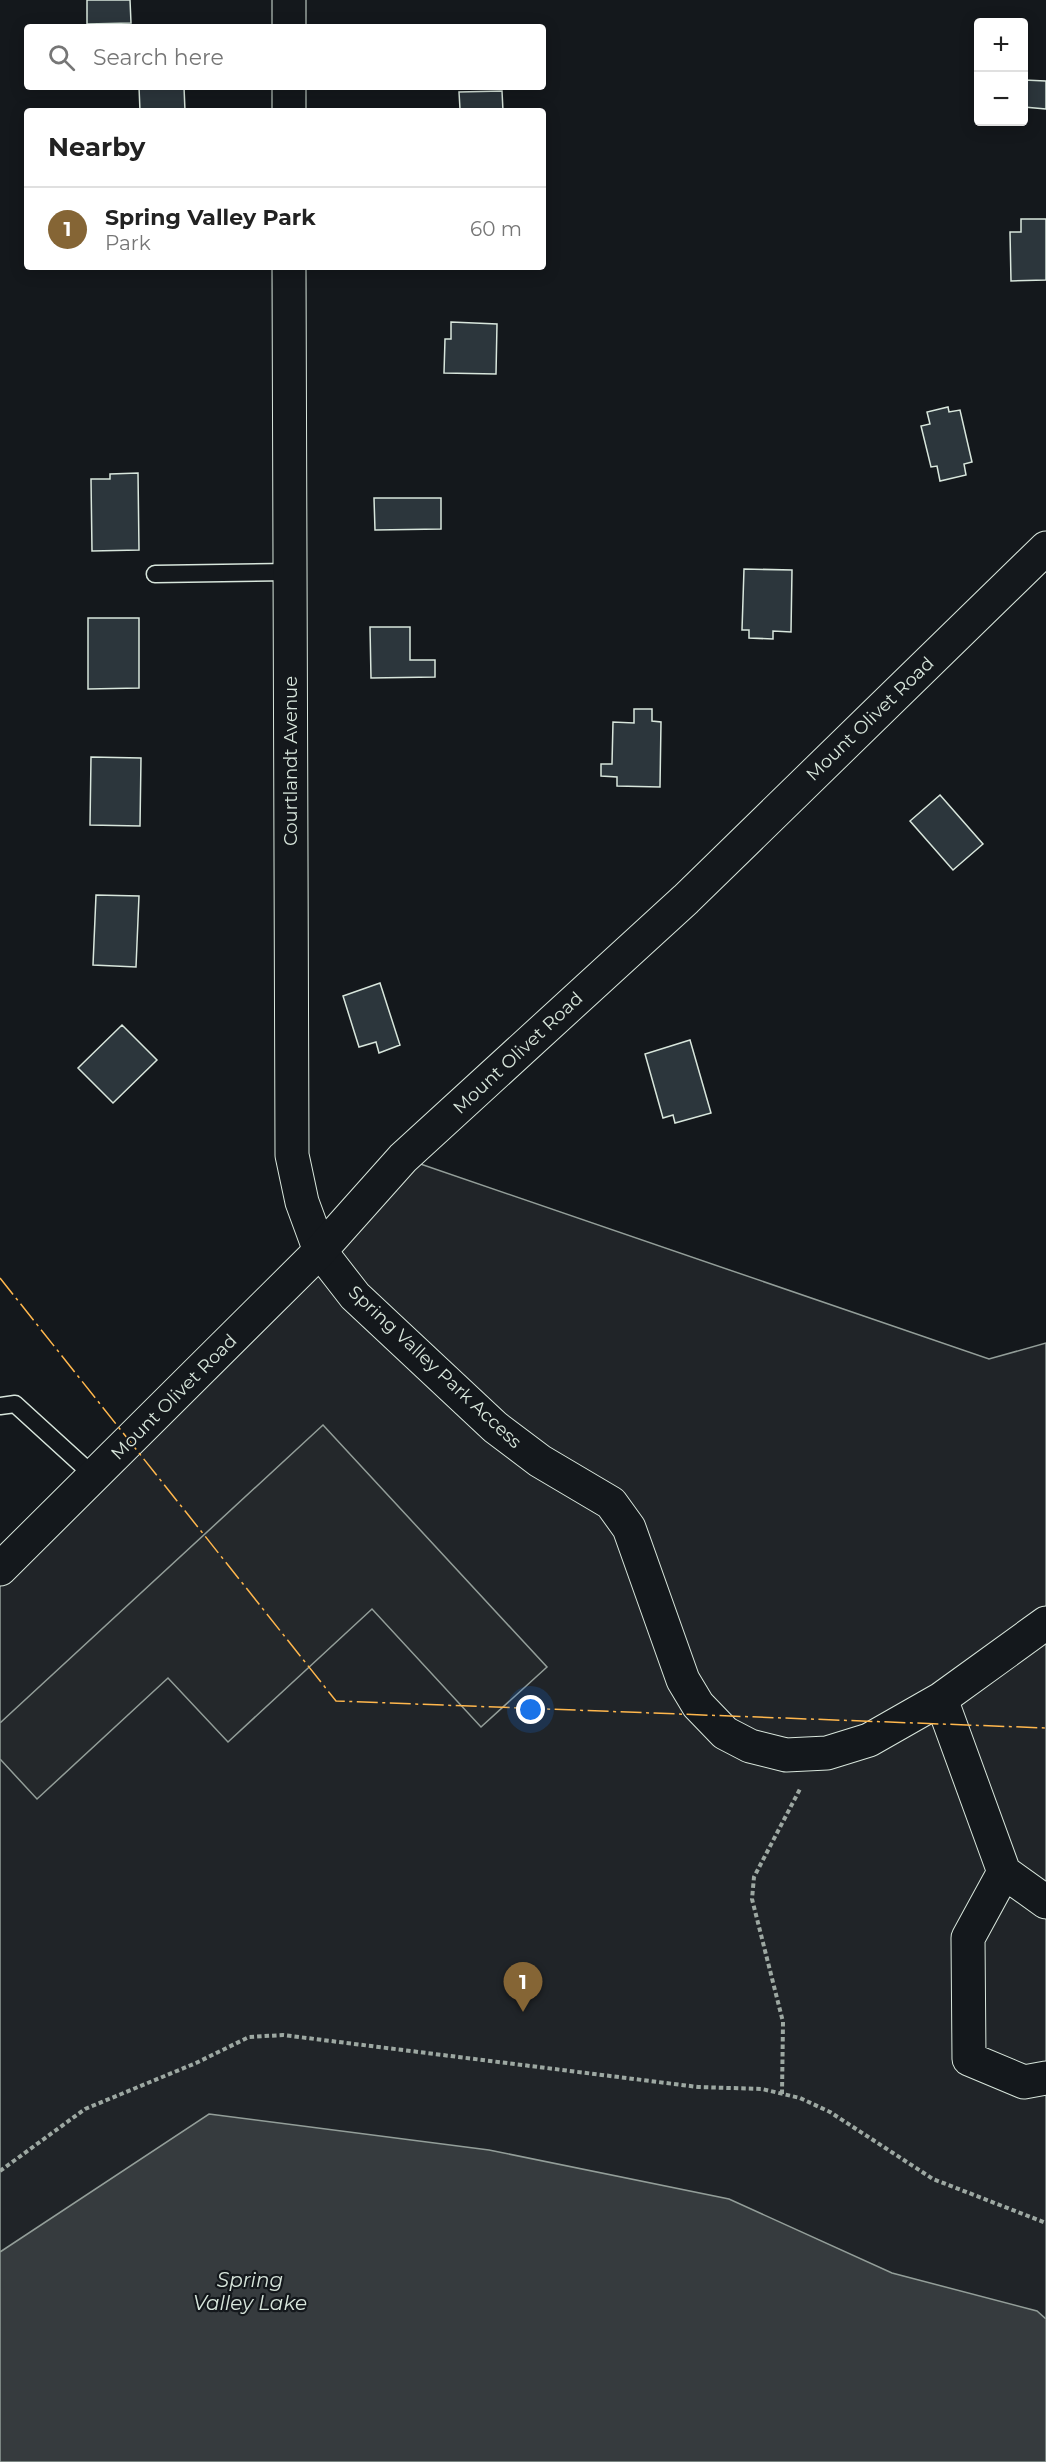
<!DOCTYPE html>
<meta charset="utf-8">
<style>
:root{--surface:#fff;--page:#f2f2f2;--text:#222;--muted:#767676;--line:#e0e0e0;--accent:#856535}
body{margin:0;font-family:Montserrat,sans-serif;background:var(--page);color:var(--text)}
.controls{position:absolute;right:18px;top:18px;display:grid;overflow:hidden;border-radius:6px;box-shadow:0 3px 15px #0003}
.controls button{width:54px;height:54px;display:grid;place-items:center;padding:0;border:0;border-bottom:2px solid var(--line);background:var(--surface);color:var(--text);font:30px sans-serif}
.you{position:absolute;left:531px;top:1710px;width:21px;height:21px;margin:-15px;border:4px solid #fff;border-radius:50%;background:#1a73e8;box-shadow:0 0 0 9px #1a73e833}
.badge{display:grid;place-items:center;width:39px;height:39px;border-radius:50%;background:var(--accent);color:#fff;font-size:20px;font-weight:700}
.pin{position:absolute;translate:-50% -50px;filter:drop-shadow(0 2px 3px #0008)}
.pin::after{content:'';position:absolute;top:32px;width:21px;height:18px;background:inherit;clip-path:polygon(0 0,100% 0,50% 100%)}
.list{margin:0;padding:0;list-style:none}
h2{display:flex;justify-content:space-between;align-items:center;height:78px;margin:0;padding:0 24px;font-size:26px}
h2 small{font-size:20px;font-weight:400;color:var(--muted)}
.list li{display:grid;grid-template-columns:39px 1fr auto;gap:18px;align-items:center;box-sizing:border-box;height:84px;padding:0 24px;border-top:2px solid var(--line)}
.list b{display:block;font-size:22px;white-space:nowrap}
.list p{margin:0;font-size:20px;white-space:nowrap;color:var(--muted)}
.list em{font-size:20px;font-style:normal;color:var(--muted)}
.icon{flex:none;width:33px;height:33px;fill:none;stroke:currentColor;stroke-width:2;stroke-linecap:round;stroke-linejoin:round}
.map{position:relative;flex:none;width:1046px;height:2462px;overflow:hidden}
.search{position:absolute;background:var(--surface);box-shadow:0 3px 15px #0003;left:24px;top:24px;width:522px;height:66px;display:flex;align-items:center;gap:15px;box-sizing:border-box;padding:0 21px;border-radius:6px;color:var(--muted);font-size:22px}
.panel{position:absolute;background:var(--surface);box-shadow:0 3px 15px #0003;left:24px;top:108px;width:522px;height:162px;border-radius:6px}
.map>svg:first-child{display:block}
.green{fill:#202428;stroke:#939e99;stroke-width:1.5}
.parking{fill:#24282b;stroke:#939e99;stroke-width:1.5}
.water{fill:#363b3e;stroke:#939e99;stroke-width:1.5}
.building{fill:#2c363c;stroke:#d8e6dc;stroke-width:1.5}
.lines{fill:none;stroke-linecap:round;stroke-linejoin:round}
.service-casing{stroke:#d8e6dc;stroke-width:19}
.minor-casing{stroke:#d8e6dc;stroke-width:35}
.tertiary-casing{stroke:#d8e6dc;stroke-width:35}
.path{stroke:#9da8a2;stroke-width:4;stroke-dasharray:4.5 3;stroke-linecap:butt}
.service{stroke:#14181c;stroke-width:16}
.minor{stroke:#14181c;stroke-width:33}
.tertiary{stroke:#14181c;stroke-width:33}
.power{stroke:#ffb74d;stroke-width:1.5;stroke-dasharray:21 4.5 3 4.5;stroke-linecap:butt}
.labels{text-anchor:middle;stroke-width:4.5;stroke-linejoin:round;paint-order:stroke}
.street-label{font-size:18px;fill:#d8e6dc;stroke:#14181c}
.water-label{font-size:20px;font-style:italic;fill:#d8e6dc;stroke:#14181c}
</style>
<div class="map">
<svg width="1046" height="2462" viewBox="0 0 1046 2462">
<rect width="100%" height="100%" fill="#14181c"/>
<path class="green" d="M403 1158 989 1359 1046 1343V2462H0V1562Z"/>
<path class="parking" d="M323 1425 547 1667 481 1727 372 1609 228 1742 168 1678 37 1799 0 1759V1723Z"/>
<path class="water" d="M209 2114 489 2150 729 2199 892 2273 1037 2311 1046 2319V2462H0V2252Z"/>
<path class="building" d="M87 0H130L131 23 87 24Z
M1024 80 1046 81V109L1024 107Z
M139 87H184L185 111H140Z
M502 91 503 111H439L460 109 459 92Z
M1021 219H1046V280L1011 281 1010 232H1021Z
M451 322 497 324 496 374 444 373 445 339H451Z
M948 407 949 412 960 410 972 462 964 464 966 475 940 481 937 466 931 467 921 426 930 424 927 412Z
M138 473 139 550 92 551 91 479H110V474Z
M374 498H441V529L375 530Z
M744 569 792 570 791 632 773 631V639L749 638V630H742Z
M88 618H139V688L88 689Z
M370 627H410V660H435V677L371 678Z
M634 709H652V721L661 722 660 787 617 786V777L601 776V764H612L613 722 634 723Z
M91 757 141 758 140 826 90 825Z
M940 795 983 844 953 870 910 821Z
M96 895 139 896 136 967 93 965Z
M380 983 400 1045 379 1053 376 1042 359 1047 343 996Z
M122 1025 157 1060 113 1103 78 1068Z
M690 1040 711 1113 675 1123 673 1115 663 1118 645 1054Z"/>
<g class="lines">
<g class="service-casing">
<path id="service" d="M155 574 290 572
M0 1406 15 1404 94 1476"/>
</g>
<g class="minor-casing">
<path id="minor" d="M289 0V27
M289 87V111
M289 267 292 1155 302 1202 320 1251 355 1296 495 1427 540 1461 611 1503 629 1528 683 1680 698 1705 725 1733 750 1746 786 1755 827 1753 869 1740 941 1699 1046 1623
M941 1699 1004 1872 1046 1902
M1004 1872 968 1938 969 2059 1024 2082 1046 2078"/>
</g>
<g class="tertiary-casing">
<path id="tertiary" d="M0 1569 320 1251 403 1158 686 899 1046 548"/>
</g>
<path class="path" d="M782 2094 783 2022 752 1899 754 1877 800 1789
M0 2171 85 2109 196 2063 249 2037 283 2035 698 2087 762 2089 800 2098 830 2112 933 2179 1046 2223"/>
<use href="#service" class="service"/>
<use href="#minor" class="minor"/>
<use href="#tertiary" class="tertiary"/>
<path class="power" d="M0 1278 336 1701 1046 1728"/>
</g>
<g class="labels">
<g class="street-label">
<text transform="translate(870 719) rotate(-44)" y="6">Mount Olivet Road</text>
<text transform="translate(291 761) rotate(-90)" y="6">Courtlandt Avenue</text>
<text transform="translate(518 1053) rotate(-43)" y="6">Mount Olivet Road</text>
<text transform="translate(435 1367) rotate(43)" y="6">Spring Valley Park Access</text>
<text transform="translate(174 1397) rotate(-45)" y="6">Mount Olivet Road</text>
</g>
<g class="water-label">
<text x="250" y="2287">Spring<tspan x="250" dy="23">Valley Lake</tspan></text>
</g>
</g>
</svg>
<div class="controls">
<button>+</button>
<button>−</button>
</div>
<div class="you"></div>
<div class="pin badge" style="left:523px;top:2012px">1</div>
<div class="search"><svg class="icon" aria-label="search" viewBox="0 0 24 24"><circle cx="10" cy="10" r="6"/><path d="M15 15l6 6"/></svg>Search here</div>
<section class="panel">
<h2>Nearby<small></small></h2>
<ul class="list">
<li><span class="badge">1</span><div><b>Spring Valley Park</b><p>Park</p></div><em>60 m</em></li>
</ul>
</section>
</div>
